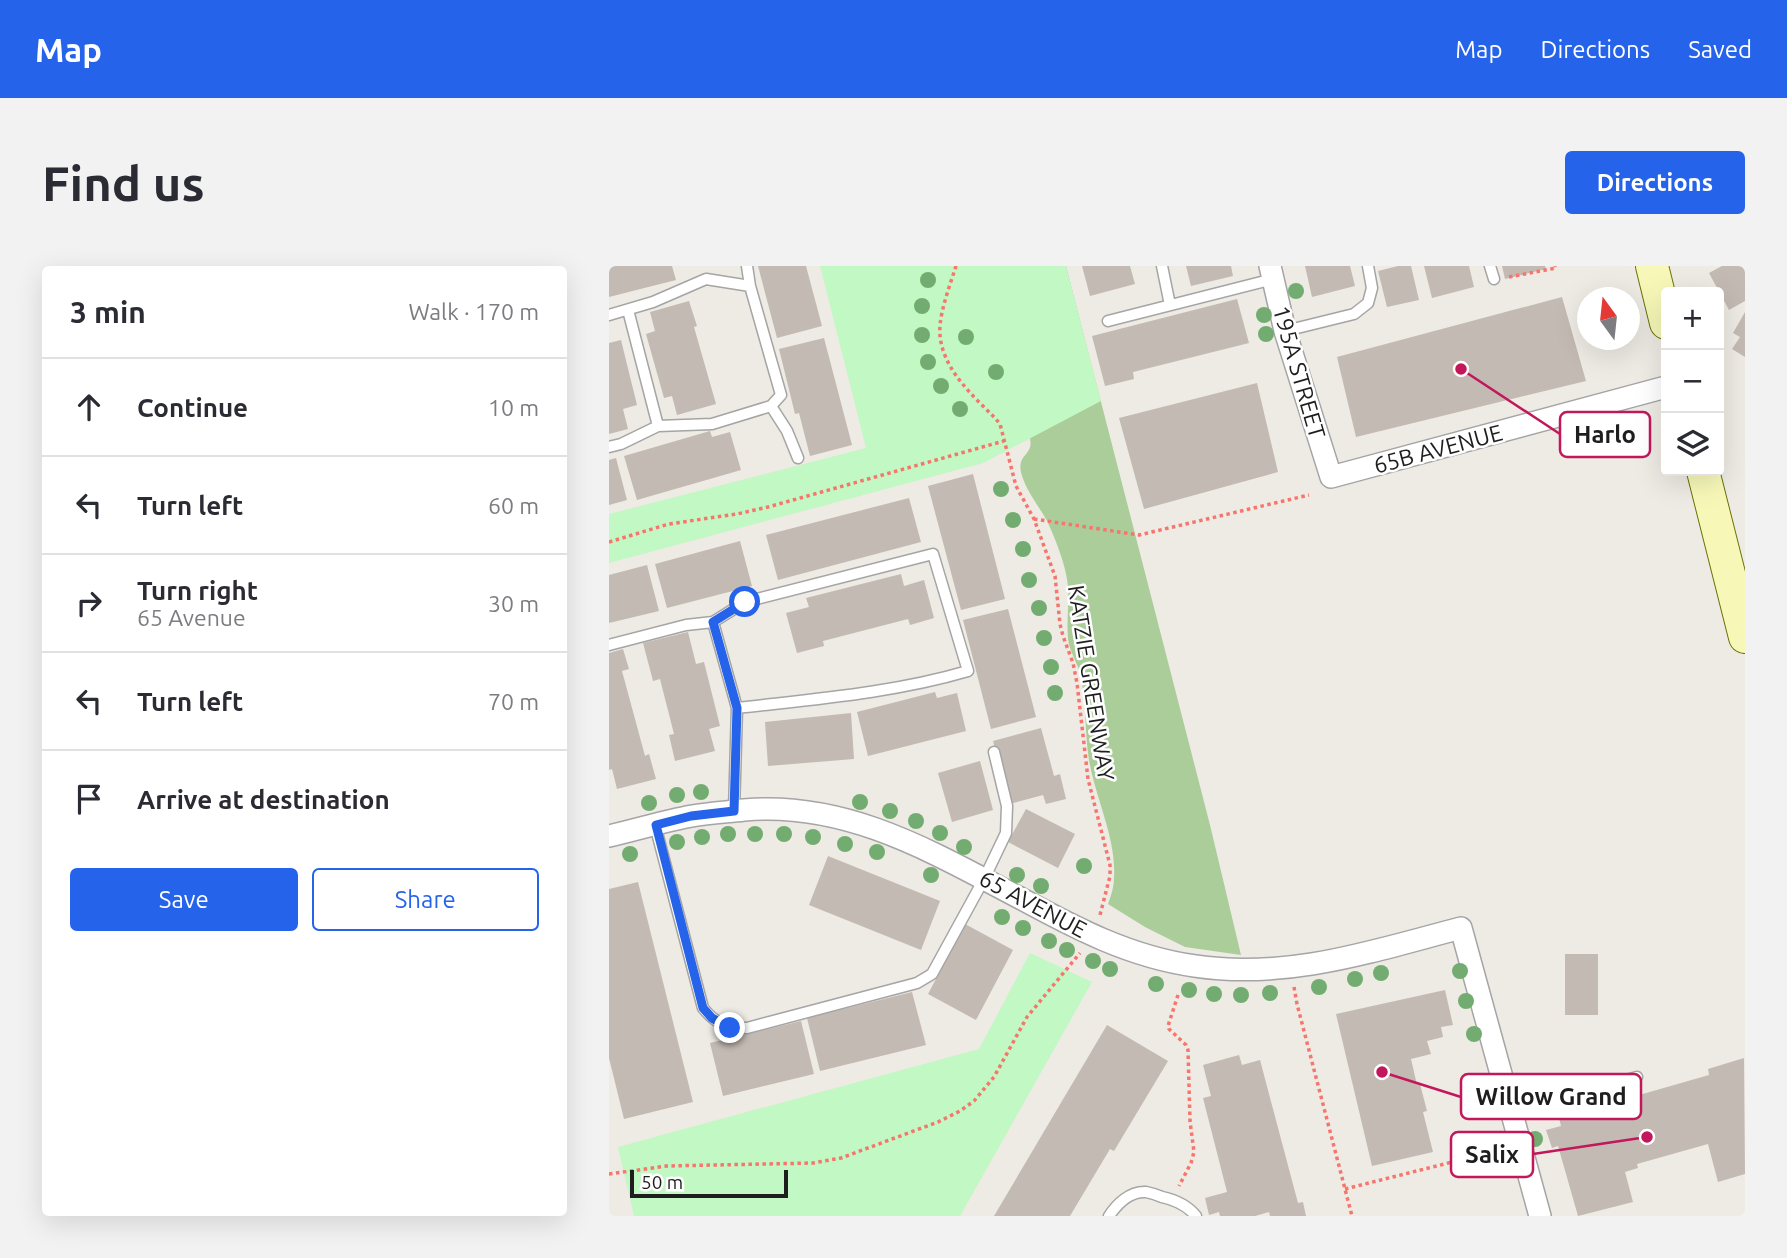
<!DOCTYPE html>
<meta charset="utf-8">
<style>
:root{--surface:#fff;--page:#f2f2f3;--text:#2b2b33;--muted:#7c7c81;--line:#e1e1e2;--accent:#2563eb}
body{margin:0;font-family:Ubuntu,sans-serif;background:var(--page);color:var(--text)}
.controls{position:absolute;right:21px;top:21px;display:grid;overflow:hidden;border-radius:7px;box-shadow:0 7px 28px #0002}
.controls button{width:63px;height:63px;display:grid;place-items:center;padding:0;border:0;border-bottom:2px solid var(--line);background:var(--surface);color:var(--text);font:35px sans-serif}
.compass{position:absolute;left:968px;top:21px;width:63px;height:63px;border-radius:50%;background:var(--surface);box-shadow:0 7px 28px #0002;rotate:345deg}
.scale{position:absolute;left:21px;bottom:18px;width:158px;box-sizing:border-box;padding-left:7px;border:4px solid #1e1e1e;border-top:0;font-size:19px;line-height:24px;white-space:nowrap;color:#1e1e1e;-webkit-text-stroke:5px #fff;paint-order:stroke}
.stop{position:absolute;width:21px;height:21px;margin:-16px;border:5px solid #2563eb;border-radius:50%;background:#fff}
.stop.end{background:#2563eb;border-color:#fff;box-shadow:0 2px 7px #0008}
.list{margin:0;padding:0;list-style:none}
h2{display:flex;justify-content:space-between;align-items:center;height:91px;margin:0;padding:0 28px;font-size:30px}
h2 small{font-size:23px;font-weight:400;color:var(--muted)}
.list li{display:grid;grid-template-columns:46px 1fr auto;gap:21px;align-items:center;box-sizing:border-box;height:98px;padding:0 28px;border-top:2px solid var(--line)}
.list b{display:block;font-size:26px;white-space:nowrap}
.list p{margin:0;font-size:23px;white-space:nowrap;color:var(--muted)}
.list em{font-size:23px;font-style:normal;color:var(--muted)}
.actions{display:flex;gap:14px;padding:21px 28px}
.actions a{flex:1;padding:16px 0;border:2px solid var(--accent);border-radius:7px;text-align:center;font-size:24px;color:var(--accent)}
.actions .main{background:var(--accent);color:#fff}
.icon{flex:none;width:38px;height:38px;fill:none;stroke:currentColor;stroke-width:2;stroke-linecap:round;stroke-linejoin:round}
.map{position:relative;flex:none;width:1136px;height:950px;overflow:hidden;border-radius:7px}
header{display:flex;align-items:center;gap:42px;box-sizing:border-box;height:98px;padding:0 35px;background:var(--accent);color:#fff}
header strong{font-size:33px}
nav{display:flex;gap:38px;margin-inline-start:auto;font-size:24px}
.intro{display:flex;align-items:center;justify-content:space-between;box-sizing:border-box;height:168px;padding:0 42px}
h1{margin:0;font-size:49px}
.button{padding:18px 32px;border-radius:7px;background:var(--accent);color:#fff;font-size:24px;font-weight:700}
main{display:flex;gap:42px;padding:0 42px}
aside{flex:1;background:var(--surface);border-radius:7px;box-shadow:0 7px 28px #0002}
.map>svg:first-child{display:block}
.forest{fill:#abcd99}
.park{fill:#c1f8c3}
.building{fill:#c3bab3}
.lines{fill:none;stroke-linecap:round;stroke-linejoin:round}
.service-casing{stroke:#a5a5a5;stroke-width:13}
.minor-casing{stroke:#a5a5a5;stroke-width:24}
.secondary-casing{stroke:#6b7207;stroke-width:34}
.path{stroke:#f6756d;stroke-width:3.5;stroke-dasharray:3.5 3.5;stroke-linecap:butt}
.service{stroke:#fff;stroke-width:10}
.minor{stroke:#fff;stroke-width:21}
.secondary{stroke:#f7f8b8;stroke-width:32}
.tree{fill:#73ac70}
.route{stroke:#2563eb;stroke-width:9}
.labels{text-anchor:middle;stroke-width:5;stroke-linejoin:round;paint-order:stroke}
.street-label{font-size:23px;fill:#1e1e1e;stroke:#fff}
.leader{fill:none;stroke:#c2185b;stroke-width:2.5}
.callout-dot{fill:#c2185b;stroke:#fff;stroke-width:2.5}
.callout{fill:#fff;stroke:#c2185b;stroke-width:2.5}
.callout-label{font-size:24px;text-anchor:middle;font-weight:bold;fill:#1e1e1e}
</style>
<header>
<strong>Map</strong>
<nav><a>Map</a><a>Directions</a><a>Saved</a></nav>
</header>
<div class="intro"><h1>Find us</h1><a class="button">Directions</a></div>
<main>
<aside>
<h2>3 min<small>Walk · 170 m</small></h2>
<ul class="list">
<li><svg class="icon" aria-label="ahead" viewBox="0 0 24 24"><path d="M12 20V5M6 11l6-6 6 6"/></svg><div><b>Continue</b></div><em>10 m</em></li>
<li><svg class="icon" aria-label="left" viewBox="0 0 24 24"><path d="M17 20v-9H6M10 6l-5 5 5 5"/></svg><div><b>Turn left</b></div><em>60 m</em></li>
<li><svg class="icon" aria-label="right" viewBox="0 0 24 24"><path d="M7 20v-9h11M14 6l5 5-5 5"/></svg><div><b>Turn right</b><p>65 Avenue</p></div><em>30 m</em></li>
<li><svg class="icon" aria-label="left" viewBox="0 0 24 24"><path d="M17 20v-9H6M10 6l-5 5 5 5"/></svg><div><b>Turn left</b></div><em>70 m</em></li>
<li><svg class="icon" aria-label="arrive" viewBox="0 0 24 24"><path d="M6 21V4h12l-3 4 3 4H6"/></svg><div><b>Arrive at destination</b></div></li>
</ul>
<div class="actions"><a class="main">Save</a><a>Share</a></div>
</aside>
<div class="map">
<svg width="1136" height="950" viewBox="0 0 1136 950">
<rect width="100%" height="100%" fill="#eeeae4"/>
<path class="forest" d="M457 0 601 559 632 689 576 681 536 661 499 638C502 630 505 621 505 612 508 571 484 528 479 487 476 462 477 437 472 412 470 398 460 386 459 372 457 351 462 329 457 308 454 293 446 272 439 257 431 241 416 224 412 206 408 188 425 189 421 173Z"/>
<path class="park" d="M211 0H457L492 135 374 197 0 297V248L257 182Z
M421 687 483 716 351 950H25L9 881 370 783Z"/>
<path class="building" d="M0 0H63L67 14 0 31Z
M149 0H197L213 60 168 72Z
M473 0H521L526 18 481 30Z
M577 0H622L624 10 582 20Z
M696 0H741L746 20 703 31Z
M789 0H802L810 34 778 41 769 5Z
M815 0H860L865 21 823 32Z
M893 0H936L937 3 896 13Z
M1113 0H1136V35L1120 44 1100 7Z
M953 31 977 115 747 171 728 91Z
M628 33 640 77 524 106 525 113 496 120 483 70Z
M80 35 88 60 85 61 107 138 68 149 63 130 55 132 37 68 46 65 41 46Z
M1136 46V91L1123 83 1131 71 1124 67Z
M215 72 243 179 201 190 190 147 186 148 170 83Z
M12 74 28 139 14 143 19 163 0 168V77Z
M648 117 669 206 535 243 510 152Z
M101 165 103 171 121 166 132 204 28 234 15 190Z
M7 192 18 234 0 239V194Z
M364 208 396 333 352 344 319 220Z
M300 232 312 276 169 314 157 269Z
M131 275 143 320 58 342 46 298Z
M38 299 50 345 0 357V309Z
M292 308 295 320 315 314 325 352 301 359 299 353 214 375 215 380 188 387 177 347 200 341 197 332Z
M399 343 427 451 382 463 354 354Z
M79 366 87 398 95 396 111 460 100 463 106 485 66 495 60 469 65 468 51 413 44 415 34 377Z
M14 383 20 403 13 405 36 490 40 488 47 513 8 523 3 503 0 504V387Z
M326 426 328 432 348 427 357 465 259 490 248 446Z
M242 447 245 493 159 500 156 456Z
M432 462 445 510 451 508 457 533 437 538 434 529 401 538 384 475Z
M371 495 384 544 343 556 329 507Z
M417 543 466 568 449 602 399 576Z
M219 590 331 635 312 684 200 639Z
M29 616 84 836 15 853 0 792V623Z
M356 658 404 684 367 754 319 728Z
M956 688H989V749H956Z
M836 724 844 759 832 761 834 771 818 775 822 788 802 793 808 819 811 818 818 845 814 846 824 886 763 900 727 748Z
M303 726 317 779 211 805 198 752Z
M192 755 205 808 114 830 101 777Z
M498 759 559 795 505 885 501 883 461 950H385Z
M630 789 633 799 651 794 689 937 694 936 697 950H661L660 946 646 950H611L610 946 600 949 596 932 618 926 594 832 602 830 594 799Z
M1135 792 1136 908 1109 916 1099 878 1028 898 1029 902 1016 906 1024 936 969 950 949 880 943 882 937 864 952 860 950 852 1100 809 1099 803Z"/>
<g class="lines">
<g class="service-casing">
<path id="service" d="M138 0 141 20
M553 0 561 39
M881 0 885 13
M19 44 49 160
M0 49 44 36 97 13 141 20 172 129 162 140 103 158 49 160 12 178 0 181
M499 55 664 13
M676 65 745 48 759 37 763 22 759 0
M162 140 178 165 189 192
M104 356 136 336 324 288 359 405C284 427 206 433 128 442
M0 379 77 359 104 356 128 442 125 545
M46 559 94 742C107 758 118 762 138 762L308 717 323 708 375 613 397 567 398 540 385 486
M903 846 1028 811
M500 950C508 938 521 925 537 926 542 927 548 929 553 931 567 934 578 939 587 950"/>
</g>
<g class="minor-casing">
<path id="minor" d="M661 0 676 65 722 211 1057 121
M0 570C27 564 55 555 83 550 100 547 118 546 135 544 238 535 323 586 409 631 466 662 521 691 586 700 679 714 764 685 852 662L931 950"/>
</g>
<g class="secondary-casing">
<path id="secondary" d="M1043 0 1057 57
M1094 205 1136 371"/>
</g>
<path class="path" d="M347 0C341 19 333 40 331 59 328 98 361 127 386 152L391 158 407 220 425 253 446 310 451 358 454 370 464 397 468 417 479 513 501 599V610L491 649
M900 11 947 2 946 0
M425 253 530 269 700 229
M0 276 60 258 128 248 159 241 395 175
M685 721 688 738 743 950
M569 729 559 760 560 763 577 779 579 784 581 855 585 886 582 897 570 920
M0 908 58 900 204 897 232 892 329 856 351 845 365 835 385 811 418 751 471 687
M736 923 887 885"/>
<use href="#service" class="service"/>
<use href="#minor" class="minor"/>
<use href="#secondary" class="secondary"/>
</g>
<g class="tree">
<circle cx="319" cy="14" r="8"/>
<circle cx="687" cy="25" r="8"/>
<circle cx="313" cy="40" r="8"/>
<circle cx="655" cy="49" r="8"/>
<circle cx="657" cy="68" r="8"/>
<circle cx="313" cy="69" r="8"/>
<circle cx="357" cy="71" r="8"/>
<circle cx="319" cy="96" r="8"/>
<circle cx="387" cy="106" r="8"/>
<circle cx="332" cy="120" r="8"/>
<circle cx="351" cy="143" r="8"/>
<circle cx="392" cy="223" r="8"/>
<circle cx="404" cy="254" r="8"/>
<circle cx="414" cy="283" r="8"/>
<circle cx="420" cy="314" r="8"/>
<circle cx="430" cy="342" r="8"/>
<circle cx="435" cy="372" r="8"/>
<circle cx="442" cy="401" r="8"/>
<circle cx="446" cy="427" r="8"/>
<circle cx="92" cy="526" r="8"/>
<circle cx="68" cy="529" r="8"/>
<circle cx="251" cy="536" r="8"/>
<circle cx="40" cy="537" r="8"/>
<circle cx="281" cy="545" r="8"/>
<circle cx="307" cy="555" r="8"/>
<circle cx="331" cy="567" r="8"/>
<circle cx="119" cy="568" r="8"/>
<circle cx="146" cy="568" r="8"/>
<circle cx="175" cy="568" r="8"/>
<circle cx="93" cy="571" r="8"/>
<circle cx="204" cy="571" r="8"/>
<circle cx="68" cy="576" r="8"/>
<circle cx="236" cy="578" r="8"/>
<circle cx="355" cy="581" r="8"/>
<circle cx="268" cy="586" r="8"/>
<circle cx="21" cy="588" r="8"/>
<circle cx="475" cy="600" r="8"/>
<circle cx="322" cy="609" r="8"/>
<circle cx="408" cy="609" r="8"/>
<circle cx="432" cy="620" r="8"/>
<circle cx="393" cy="651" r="8"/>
<circle cx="414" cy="662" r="8"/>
<circle cx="440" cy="675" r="8"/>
<circle cx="458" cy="684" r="8"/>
<circle cx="484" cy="695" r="8"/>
<circle cx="501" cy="703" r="8"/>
<circle cx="851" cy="705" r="8"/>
<circle cx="772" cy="707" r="8"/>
<circle cx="746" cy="713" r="8"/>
<circle cx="547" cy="718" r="8"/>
<circle cx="710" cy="721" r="8"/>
<circle cx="580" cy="724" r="8"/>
<circle cx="661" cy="727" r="8"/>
<circle cx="605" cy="728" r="8"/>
<circle cx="632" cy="729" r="8"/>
<circle cx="857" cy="735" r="8"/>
<circle cx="865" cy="768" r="8"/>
<circle cx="926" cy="873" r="8"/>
</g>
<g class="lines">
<path class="route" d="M121 762 103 752 94 742 47 559 82 550 125 545 128 442 104 356 136 336"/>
</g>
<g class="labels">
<g class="street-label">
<text transform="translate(690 106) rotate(74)" y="8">195A STREET</text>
<text transform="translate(829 183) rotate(-15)" y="8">65B AVENUE</text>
<text transform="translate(482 417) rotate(81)" y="8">KATZIE GREENWAY</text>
<text transform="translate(424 638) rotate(28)" y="8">65 AVENUE</text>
</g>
</g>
<path class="leader" d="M852 103L951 168M773 806L852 831M1038 871L924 888"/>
<g class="callout-dot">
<circle cx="852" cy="103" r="7"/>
<circle cx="773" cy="806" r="7"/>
<circle cx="1038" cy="871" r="7"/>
</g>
<g class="callout">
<rect x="951" y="146" width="90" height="45" rx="7"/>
<rect x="852" y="808" width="180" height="45" rx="7"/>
<rect x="842" y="866" width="82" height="45" rx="7"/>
</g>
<g class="callout-label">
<text x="996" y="177">Harlo</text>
<text x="942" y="839">Willow Grand</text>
<text x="883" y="897">Salix</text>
</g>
</svg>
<div class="controls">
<button>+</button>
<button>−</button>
<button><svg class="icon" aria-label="layers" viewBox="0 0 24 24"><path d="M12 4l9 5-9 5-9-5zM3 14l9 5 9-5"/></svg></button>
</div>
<svg class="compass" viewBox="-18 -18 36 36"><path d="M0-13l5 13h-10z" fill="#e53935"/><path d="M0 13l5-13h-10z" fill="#7c7c81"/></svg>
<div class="scale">50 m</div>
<div class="stop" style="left:136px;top:336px"></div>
<div class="stop end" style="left:121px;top:762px"></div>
</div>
</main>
